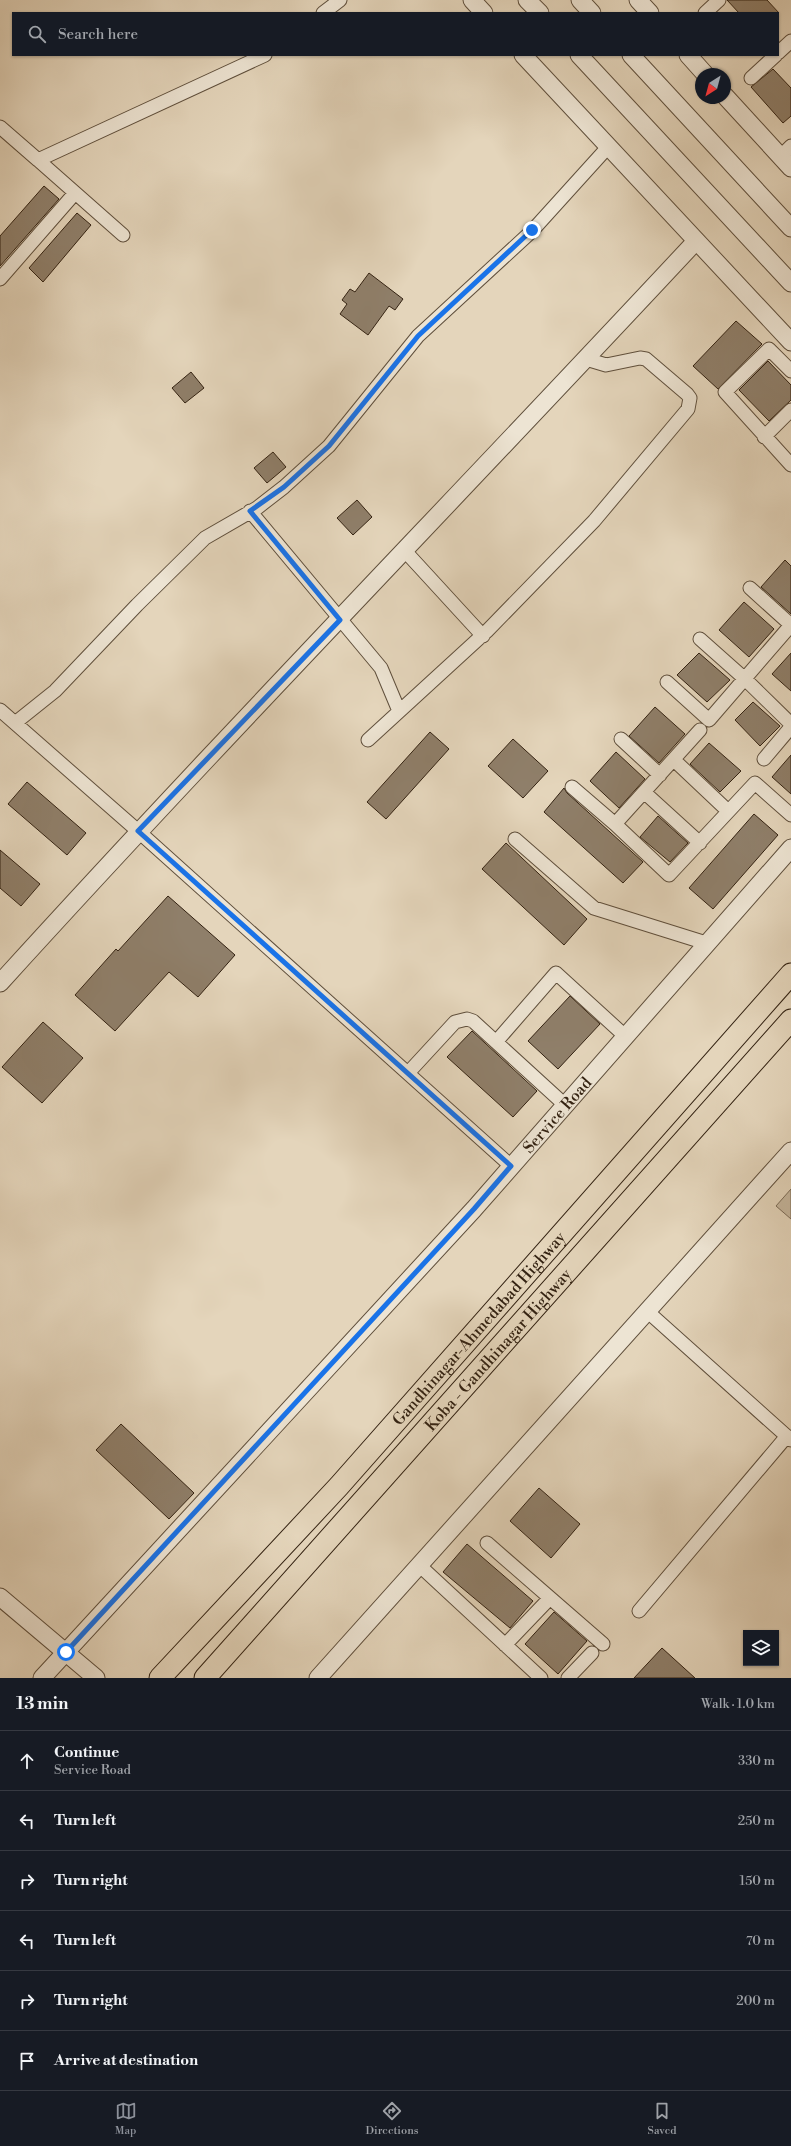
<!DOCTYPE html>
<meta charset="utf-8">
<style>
:root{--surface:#171b24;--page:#242831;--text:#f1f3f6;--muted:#9ea1a6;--line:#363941;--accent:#8c9099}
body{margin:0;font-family:"Libre Bodoni",serif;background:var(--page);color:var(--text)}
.controls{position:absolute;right:12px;bottom:12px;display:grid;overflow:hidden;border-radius:0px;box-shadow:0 1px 3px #0004}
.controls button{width:36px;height:36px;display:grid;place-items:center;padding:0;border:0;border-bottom:1px solid var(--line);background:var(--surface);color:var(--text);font:20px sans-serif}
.compass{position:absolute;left:695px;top:68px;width:36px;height:36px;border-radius:50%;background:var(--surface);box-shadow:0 1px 3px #0004;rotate:216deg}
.stop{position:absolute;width:12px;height:12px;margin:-9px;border:3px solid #1a73e8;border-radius:50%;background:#fff}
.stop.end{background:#1a73e8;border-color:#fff;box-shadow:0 1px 4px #0008}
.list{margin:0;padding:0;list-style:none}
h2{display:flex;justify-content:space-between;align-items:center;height:52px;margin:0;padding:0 16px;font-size:17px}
h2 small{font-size:13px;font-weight:400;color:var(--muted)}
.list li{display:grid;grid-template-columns:26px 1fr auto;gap:12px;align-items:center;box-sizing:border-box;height:60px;padding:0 16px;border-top:1px solid var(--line)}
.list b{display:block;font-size:15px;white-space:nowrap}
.list p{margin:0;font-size:13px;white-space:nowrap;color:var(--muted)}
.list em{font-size:13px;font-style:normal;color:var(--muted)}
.icon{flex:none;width:22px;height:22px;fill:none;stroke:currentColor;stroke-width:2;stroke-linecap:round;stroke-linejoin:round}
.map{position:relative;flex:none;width:791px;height:1678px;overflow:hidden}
.search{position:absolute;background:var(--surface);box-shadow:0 1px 3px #0004;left:12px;right:12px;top:12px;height:44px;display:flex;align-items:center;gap:10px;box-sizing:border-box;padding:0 14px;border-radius:0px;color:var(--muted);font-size:15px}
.sheet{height:412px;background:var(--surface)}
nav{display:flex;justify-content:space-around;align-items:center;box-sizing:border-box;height:56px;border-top:1px solid var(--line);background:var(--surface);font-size:11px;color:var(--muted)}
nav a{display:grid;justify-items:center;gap:2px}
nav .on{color:var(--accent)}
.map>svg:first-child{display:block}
.green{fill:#c6b79e;stroke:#7c6c58}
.building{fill:#8f7f6a;stroke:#332212}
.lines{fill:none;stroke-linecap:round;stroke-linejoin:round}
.minor-casing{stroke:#5f4f3c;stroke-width:15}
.tertiary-casing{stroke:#5f4f3c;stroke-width:19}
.primary-casing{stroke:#332212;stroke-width:23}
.minor{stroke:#ede4d3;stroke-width:13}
.tertiary{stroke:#ede4d3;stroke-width:17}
.primary{stroke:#e4d5bb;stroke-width:21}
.route{stroke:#1a73e8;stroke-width:5}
.labels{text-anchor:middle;stroke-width:4;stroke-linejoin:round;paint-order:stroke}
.street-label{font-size:16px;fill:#332212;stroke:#ede4d3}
</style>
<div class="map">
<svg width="791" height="1678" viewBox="0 0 791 1678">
<rect width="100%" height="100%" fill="#e4d5bb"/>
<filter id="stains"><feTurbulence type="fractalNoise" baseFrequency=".005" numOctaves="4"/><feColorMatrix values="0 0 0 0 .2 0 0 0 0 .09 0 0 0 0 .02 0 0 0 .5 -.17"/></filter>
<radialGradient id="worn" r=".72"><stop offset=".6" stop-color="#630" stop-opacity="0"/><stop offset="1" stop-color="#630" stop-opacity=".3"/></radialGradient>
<path class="green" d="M791 1189V1219L776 1206Z"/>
<path class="building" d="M727 0H767L779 13H739Z
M773 69 791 88V116L783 123 751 87Z
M44 186 59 199 0 266V236Z
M77 213 91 225 43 282 29 268Z
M369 273 403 299 395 310 389 306 368 335 340 314 347 304 342 300 350 289 355 292Z
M736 321 762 344 718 389 693 366Z
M768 361 791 385V400L769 421 739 390Z
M191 372 204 388 185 403 172 388Z
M273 452 286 467 267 483 254 468Z
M357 500 372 517 353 535 337 518Z
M785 560 791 566V614L761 587Z
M744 602 774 629 749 657 719 630Z
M699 653 730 680 707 702 677 675Z
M791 653V691L772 674Z
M753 702 780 726 760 746 735 720Z
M655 707 685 734 659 763 629 736Z
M430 732 449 749 386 819 367 802Z
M513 739 548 771 523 798 488 766Z
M709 743 741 771 720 792 690 764Z
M616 752 645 779 619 808 590 781Z
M791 755V794L772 777Z
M27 782 86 833 67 855 8 804Z
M564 788 567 793 643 862 623 883 544 812Z
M754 814 778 835 713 909 689 888Z
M658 816 688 843 670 862 640 837Z
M506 843 587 919 564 945 482 869Z
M0 850 40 884 21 906 0 888Z
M168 896 235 955 198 997 169 972 115 1031 75 995 116 949 118 951Z
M570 996 600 1024 558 1069 528 1041Z
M43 1022 83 1058 42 1103 2 1067Z
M472 1031 537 1091 513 1117 447 1057Z
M121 1424 194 1493 169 1519 96 1450Z
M539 1488 580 1524 551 1558 510 1521Z
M467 1544 533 1601 510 1628 443 1572Z
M554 1612 587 1641 558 1674 525 1644Z
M662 1648 695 1678H634Z"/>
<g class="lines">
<g class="minor-casing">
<path id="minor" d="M323 13 340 0
M705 13 719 0
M778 53 791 41
M751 78 776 55
M0 127 38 160 265 55
M780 157 791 146
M38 160 123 235
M0 279 75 193
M791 371 769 349 725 392 791 465
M764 437 791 410
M250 511 381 668 399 711
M405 551 483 636
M750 588 791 625
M700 639 745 679 791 724
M667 682 709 720 791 625
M0 710 138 831 511 1166
M15 723 55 691 137 605 205 538 257 508 284 487 329 446 418 336 532 231 608 147
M700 730 615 824 669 875 755 783 791 815
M621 739 660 775
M368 740 487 631 594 521 688 409 690 398 687 394 646 359 640 358 606 365 586 359
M764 759 791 727
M674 760 728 811
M572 787 615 824
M644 792 700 843
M515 839 594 908 706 943
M496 1042 556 973 625 1036
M408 1073 455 1022 467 1019 473 1021 565 1105
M647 1311 791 1440
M487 1543 603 1644
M419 1565 541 1678
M639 1611 787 1436
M505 1645 550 1598
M568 1678 592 1653"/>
</g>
<g class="tertiary-casing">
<g id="tertiary">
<path d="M472 0 484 13"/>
<path d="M527 0 540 13"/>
<path d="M580 0 592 13"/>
<path d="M638 0 650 13"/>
<path d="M523 55 791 342"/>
<path d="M579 55 791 283"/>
<path d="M631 55 791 228"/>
<path d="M688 55 705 74"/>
<path d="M725 96 791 168"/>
<path d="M0 983C228 732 465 489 696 241"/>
<path d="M0 1597 96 1678"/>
<path id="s1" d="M42 1678 474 1209 791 848"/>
<path d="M318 1678 791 1151"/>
</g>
</g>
<g class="primary-casing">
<g id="primary">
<path id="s2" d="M160 1678 339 1486 791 974"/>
<path id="s3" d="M205 1678 791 1020"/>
</g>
</g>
<use href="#minor" class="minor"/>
<use href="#tertiary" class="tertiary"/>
<use href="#primary" class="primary"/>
</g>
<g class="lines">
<path class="route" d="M66 1652 474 1209 511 1166 138 831 340 620 250 511 284 487 329 446 418 336 532 230"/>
</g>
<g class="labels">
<g class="street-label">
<text dy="6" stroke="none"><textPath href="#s1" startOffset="763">Service Road</textPath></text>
<text dy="6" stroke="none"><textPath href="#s2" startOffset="473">Gandhinagar-Ahmedabad Highway</textPath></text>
<text dy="6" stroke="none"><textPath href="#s3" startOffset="440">Koba - Gandhinagar Highway</textPath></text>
</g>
</g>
<rect width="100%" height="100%" filter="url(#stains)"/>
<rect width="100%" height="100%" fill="url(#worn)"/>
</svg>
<div class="controls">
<button><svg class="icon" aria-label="layers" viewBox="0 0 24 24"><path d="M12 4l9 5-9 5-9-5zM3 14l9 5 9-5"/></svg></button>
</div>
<svg class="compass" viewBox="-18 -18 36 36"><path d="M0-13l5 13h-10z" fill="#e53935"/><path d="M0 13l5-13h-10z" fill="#9ea1a6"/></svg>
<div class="stop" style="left:66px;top:1652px"></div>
<div class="stop end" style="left:532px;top:230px"></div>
<div class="search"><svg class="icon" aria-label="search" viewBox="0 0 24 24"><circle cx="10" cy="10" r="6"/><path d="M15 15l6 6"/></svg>Search here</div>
</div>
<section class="sheet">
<h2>13 min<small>Walk · 1.0 km</small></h2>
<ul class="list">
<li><svg class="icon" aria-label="ahead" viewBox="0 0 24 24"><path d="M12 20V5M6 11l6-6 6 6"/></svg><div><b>Continue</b><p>Service Road</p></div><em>330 m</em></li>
<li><svg class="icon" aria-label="left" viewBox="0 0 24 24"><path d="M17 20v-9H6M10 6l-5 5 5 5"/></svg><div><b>Turn left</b></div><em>250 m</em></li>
<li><svg class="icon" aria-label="right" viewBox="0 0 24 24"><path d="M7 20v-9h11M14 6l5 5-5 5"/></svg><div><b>Turn right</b></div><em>150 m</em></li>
<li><svg class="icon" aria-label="left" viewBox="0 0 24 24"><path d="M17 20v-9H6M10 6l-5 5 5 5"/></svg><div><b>Turn left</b></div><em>70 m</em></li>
<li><svg class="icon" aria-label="right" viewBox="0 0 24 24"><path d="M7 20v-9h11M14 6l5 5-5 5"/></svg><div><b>Turn right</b></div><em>200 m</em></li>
<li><svg class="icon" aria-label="arrive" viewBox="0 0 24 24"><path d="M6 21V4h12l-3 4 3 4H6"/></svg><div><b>Arrive at destination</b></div></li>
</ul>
</section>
<nav>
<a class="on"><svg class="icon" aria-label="map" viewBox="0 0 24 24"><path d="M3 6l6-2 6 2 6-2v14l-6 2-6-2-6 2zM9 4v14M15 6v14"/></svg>Map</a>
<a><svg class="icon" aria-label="directions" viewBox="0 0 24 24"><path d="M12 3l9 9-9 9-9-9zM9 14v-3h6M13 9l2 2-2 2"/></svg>Directions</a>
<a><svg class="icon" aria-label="saved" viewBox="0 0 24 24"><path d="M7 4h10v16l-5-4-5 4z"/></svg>Saved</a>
</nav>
